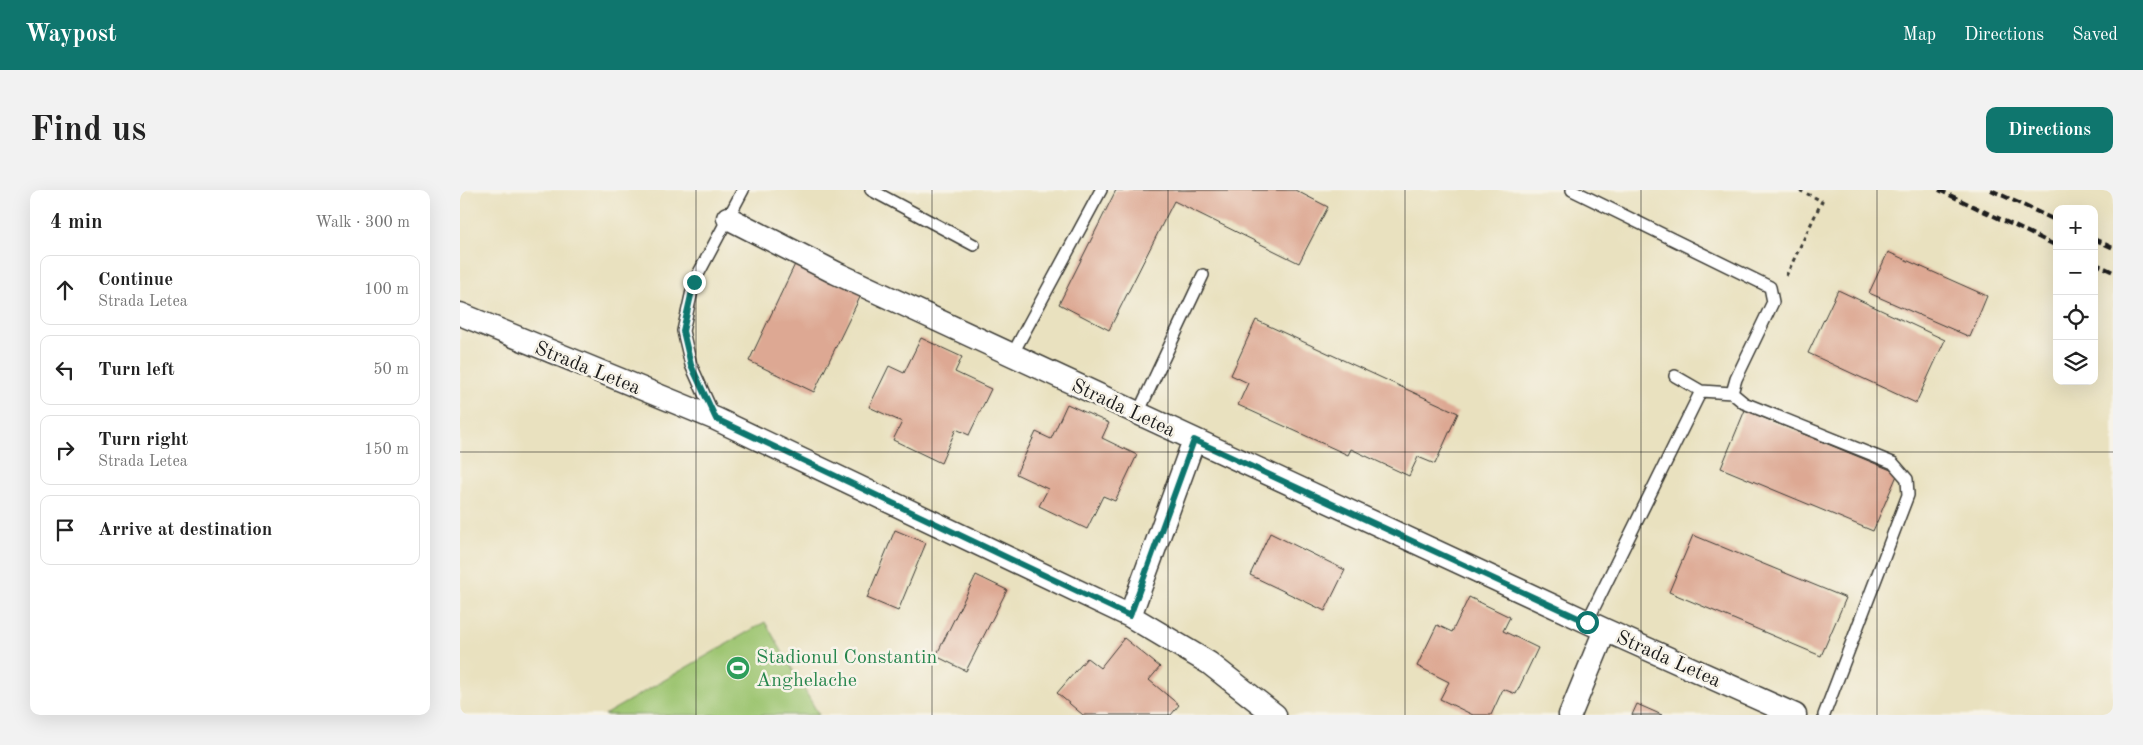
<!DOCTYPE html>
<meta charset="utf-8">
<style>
:root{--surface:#fff;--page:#f2f2f2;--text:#222;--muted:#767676;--line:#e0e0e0;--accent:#0f766e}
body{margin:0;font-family:"Old Standard TT",serif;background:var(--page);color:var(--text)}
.controls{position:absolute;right:15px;top:15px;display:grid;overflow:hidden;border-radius:10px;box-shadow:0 5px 20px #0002}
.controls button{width:45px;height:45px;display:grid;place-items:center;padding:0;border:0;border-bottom:1px solid var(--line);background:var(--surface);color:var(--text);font:25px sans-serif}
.stop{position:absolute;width:15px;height:15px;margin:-11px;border:4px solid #0f766e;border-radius:50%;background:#fff}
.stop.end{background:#0f766e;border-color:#fff;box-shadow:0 1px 5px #0008}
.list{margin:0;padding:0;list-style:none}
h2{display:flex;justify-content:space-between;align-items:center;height:65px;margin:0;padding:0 20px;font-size:21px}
h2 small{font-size:16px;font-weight:400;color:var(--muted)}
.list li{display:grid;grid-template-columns:32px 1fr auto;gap:15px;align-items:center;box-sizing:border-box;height:70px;margin:0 10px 10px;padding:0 10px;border:1px solid var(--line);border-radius:10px}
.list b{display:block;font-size:19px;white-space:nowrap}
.list p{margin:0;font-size:16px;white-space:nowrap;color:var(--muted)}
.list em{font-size:16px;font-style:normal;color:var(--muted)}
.icon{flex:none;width:28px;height:28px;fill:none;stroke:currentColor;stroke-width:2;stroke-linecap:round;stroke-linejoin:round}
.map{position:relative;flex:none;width:1653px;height:525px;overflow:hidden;border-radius:10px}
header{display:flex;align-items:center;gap:30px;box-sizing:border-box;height:70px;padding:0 25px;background:var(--accent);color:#fff}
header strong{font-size:24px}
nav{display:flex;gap:28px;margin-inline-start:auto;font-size:18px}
.intro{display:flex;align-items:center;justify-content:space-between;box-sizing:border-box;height:120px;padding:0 30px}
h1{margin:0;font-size:35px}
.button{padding:12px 22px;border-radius:10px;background:var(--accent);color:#fff;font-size:18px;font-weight:700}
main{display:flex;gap:30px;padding:0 30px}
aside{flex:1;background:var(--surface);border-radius:10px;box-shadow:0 5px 20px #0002}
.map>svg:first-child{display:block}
.green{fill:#9dc571;stroke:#5c7046}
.building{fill:#dda893}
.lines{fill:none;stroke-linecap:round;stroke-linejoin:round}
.service-casing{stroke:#3b3a34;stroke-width:14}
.minor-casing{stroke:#3b3a34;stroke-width:25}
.path{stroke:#3b3a34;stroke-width:3;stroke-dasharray:4 4;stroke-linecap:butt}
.service{stroke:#fff;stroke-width:11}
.minor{stroke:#fff;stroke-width:22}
.rail{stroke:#1c1c1c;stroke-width:4;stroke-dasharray:8 4;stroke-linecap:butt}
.route{stroke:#0f766e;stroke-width:6}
.grid{fill:none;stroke:#1c1c1c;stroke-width:1;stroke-opacity:0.55}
.labels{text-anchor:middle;stroke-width:5;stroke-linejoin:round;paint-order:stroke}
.street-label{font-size:20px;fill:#1c1c1c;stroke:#f7f3e8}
.leisure-label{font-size:20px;fill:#27864d;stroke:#f7f3e8;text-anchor:start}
</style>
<header>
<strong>Waypost</strong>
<nav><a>Map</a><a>Directions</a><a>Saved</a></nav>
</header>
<div class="intro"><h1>Find us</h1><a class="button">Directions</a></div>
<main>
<aside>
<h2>4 min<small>Walk · 300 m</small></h2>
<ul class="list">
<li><svg class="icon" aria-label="ahead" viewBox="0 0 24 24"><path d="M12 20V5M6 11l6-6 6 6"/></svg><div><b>Continue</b><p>Strada Letea</p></div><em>100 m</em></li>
<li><svg class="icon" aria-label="left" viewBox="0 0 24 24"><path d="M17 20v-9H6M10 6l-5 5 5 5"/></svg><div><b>Turn left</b></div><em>50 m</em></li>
<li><svg class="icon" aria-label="right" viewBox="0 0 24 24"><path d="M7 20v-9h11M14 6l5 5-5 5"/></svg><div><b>Turn right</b><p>Strada Letea</p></div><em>150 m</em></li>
<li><svg class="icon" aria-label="arrive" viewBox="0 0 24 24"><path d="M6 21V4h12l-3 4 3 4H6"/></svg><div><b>Arrive at destination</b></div></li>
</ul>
</aside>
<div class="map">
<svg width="1653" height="525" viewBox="0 0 1653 525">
<rect width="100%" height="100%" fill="#f7f3e8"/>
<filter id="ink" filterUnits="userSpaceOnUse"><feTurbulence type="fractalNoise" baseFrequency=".02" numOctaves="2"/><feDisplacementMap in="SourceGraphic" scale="10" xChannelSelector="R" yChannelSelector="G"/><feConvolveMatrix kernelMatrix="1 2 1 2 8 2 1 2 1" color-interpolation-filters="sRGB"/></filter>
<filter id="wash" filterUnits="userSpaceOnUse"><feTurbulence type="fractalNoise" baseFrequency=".0096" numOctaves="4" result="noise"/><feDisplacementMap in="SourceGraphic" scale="20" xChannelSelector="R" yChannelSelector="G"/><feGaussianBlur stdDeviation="1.12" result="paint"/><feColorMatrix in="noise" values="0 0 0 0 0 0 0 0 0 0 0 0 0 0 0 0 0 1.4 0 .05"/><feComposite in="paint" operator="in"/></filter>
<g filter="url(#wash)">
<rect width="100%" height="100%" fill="#e9e1bf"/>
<path class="green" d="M305 432 359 525H144Z"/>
<g id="blocks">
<path class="building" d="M656 0H835L868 17 839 73 714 11 649 140 599 114Z
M1428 62 1527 106 1510 147 1409 103Z
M337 70 403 101 354 202 289 171Z
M1378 100 1485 150 1456 213 1348 163Z
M796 130 998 223 975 274 958 267 949 286 891 259 888 265 778 215 788 193 771 185Z
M461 148 502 167 495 182 531 199 509 245 496 239 481 273 433 250 442 232 409 217 429 176 444 183Z
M607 214 649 233 642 248 677 265 655 311 643 306 627 339 579 316 588 299 556 284 576 242 591 249Z
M1285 220 1438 283 1413 341 1261 278Z
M435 340 466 353 438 421 407 408Z
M810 343 885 380 865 421 790 385Z
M1233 345 1386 408 1361 466 1209 402Z
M516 385 547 400 506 481 476 466Z
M1009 407 1050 427 1043 441 1078 458 1056 504 1043 499 1031 525H1013L980 509 989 492 957 476 977 435 992 442Z
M664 448 700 477 689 490 719 515 711 525H623L597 503 627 468 640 478Z
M1177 514 1202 525H1172Z"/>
</g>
</g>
<g filter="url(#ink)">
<use href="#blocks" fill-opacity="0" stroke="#3b3a34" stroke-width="1"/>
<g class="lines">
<g class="service-casing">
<path id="service" d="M411 0 514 55
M1112 0 1310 97 1313 112 1276 189 1272 203 1284 213 1433 273 1447 289 1448 305 1364 525
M552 165 641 0
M1241 201 1272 203
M678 223 743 85
M254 226 231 175 223 141 234 92 283 0
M1127 432 1241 201 1215 186"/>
</g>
<g class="minor-casing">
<path id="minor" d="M268 28 376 83 1145 440 1335 525
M0 124 256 229 670 426 749 473 815 525
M670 426 734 250
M1110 525 1145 440"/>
</g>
<path class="path" d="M1326 86 1362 11 1339 0"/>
<use href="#service" class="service"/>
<use href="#minor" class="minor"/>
<path class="rail" d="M1479 0 1597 56
M1531 0 1597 31
M1634 49 1653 58
M1634 73 1653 82"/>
</g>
</g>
<g class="lines" filter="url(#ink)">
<path class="route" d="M234 92 223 141 231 175 256 229 670 426 734 250 1127 432"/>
</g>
<path class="grid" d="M236 0V525M472 0V525M708 0V525M945 0V525M1181 0V525M1417 0V525M0 262H1653"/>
<defs>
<g id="stadium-disc" transform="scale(1.25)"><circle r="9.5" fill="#2e9e5b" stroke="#f7f3e8"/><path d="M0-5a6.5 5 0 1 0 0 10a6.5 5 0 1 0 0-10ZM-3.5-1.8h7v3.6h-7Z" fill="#fff"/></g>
</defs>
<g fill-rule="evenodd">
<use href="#stadium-disc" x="278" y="478"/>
</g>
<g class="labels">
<g class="street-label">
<text transform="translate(128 177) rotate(22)" y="7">Strada Letea</text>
<text transform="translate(664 217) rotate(25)" y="7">Strada Letea</text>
<text transform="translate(1209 468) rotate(24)" y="7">Strada Letea</text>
</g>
<g class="leisure-label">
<text x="296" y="473">Stadionul Constantin<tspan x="296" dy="23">Anghelache</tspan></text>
</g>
</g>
</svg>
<div class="controls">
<button>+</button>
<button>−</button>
<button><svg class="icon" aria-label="locate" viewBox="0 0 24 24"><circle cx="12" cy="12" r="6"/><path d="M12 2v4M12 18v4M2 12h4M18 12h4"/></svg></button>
<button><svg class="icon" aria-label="layers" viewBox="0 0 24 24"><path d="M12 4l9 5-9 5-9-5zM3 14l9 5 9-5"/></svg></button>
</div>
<div class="stop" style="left:1127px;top:432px"></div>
<div class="stop end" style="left:234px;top:92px"></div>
</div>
</main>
